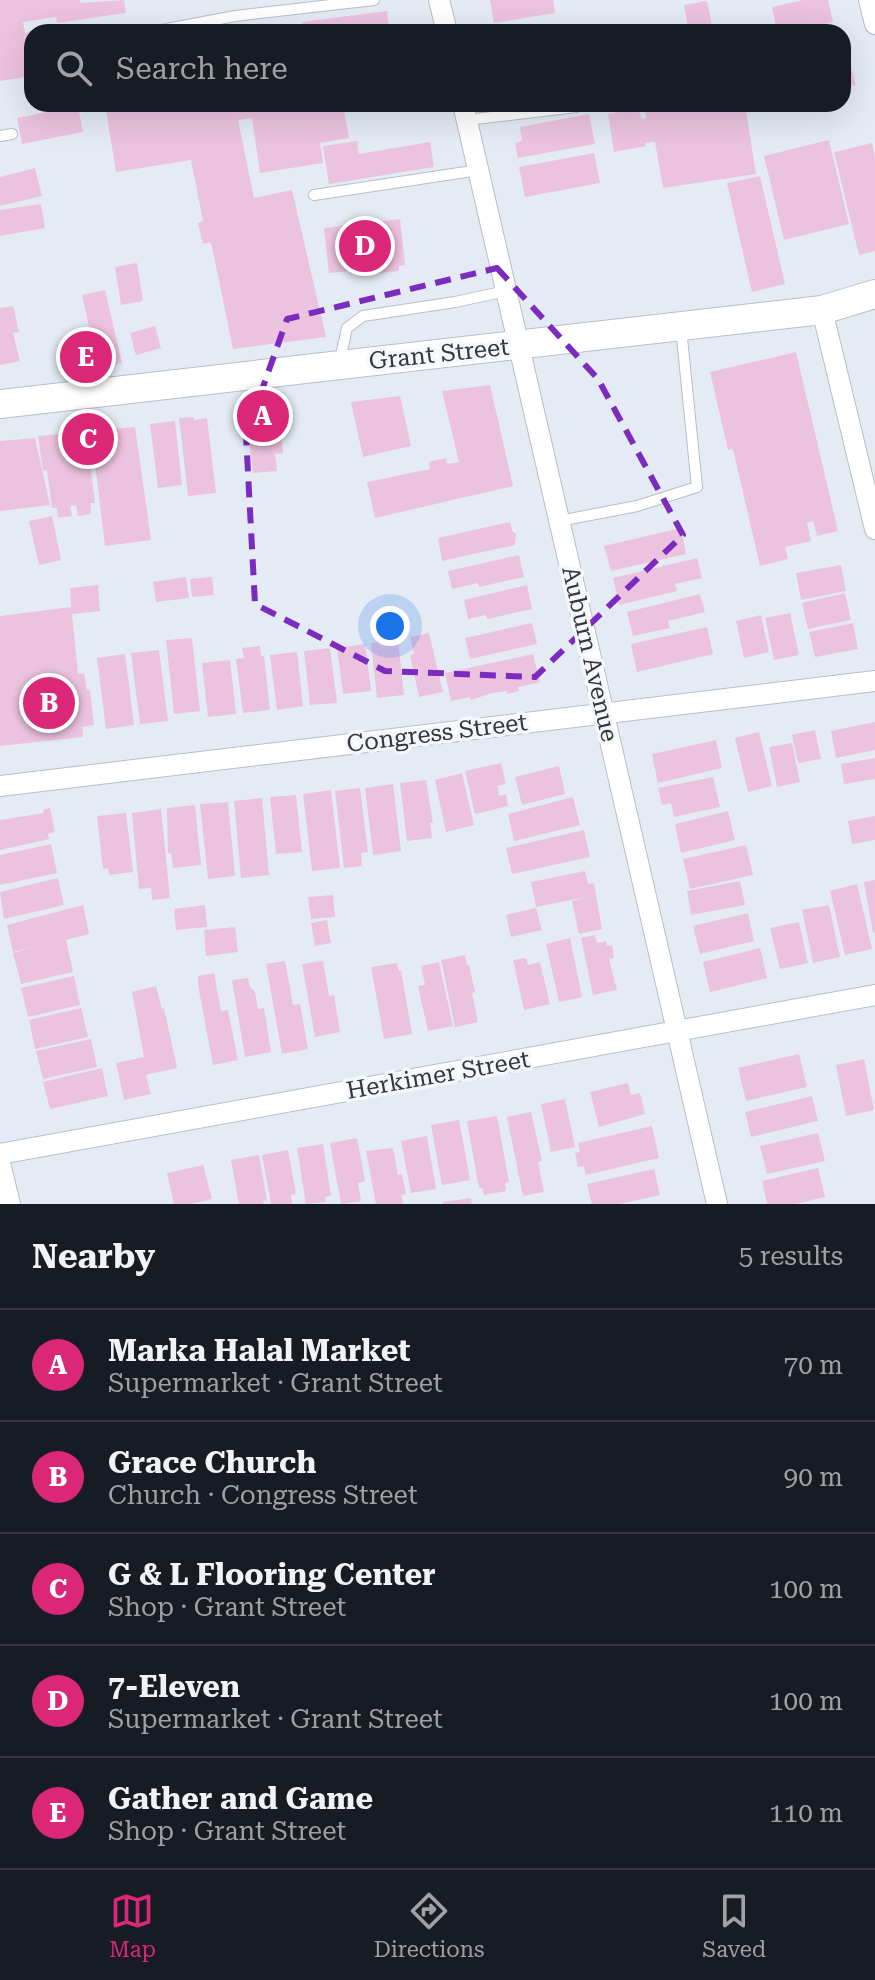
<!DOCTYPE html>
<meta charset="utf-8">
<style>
:root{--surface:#171b24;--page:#242831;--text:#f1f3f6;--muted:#9ea1a6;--line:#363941;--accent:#db2777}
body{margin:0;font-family:"Roboto Serif",serif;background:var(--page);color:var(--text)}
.you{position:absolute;left:390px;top:626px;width:28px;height:28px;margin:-20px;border:6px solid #fff;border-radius:50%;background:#1a73e8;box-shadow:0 0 0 12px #1a73e833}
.badge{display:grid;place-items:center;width:52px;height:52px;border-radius:50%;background:var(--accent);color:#fff;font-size:26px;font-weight:700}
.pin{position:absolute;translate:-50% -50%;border:4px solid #fff;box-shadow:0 2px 8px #0006}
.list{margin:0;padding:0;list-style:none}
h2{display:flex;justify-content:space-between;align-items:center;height:104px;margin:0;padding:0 32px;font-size:34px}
h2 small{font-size:26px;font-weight:400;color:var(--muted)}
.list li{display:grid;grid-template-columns:52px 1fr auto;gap:24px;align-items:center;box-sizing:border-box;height:112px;padding:0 32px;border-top:2px solid var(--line)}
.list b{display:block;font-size:30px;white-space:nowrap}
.list p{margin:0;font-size:26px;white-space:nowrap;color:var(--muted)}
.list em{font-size:26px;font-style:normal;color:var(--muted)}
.icon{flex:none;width:44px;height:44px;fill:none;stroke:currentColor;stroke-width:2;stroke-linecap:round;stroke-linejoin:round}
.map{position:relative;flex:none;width:875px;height:1204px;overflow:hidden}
.search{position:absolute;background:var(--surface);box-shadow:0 8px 32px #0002;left:24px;right:24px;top:24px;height:88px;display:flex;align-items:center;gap:20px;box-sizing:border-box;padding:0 28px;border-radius:24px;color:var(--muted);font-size:30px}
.sheet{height:664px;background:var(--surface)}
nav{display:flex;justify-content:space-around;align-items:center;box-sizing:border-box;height:112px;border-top:2px solid var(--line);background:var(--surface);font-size:22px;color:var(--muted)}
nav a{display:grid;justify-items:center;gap:4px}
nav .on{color:var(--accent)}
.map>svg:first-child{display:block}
.building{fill:#ecc3df}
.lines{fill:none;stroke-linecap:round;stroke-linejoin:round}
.lane-casing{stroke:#b8bec7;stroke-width:12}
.street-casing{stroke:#b8bec7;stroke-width:22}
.secondary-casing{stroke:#b8bec7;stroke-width:30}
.lane{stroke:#fff;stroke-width:10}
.street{stroke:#fff;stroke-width:20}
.secondary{stroke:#fff;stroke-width:28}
.marked{fill:none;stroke:#7b2cbf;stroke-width:6;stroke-dasharray:16 10;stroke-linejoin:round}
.labels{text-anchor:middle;stroke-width:7;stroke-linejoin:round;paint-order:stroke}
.street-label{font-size:24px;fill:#34363a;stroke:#f4f8fd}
</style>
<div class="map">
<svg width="875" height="1204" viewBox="0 0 875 1204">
<rect width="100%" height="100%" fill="#e4ebf4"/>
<path class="building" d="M0 0H80V3L124 0 126 13 57 23 56 17 23 22 25 33 32 31V76L0 81Z
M490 0H553L555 13 494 23Z
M803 0H828L833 22 790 32H777L772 7Z
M707 1 713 31 689 32 684 5Z
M387 11 389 27 381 28 382 32H304L302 22Z
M849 59 856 85 843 88V61Z
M105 104H313L314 110 343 105 349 138 320 143 323 163 260 173 252 118 238 120 254 198 292 190 326 337 233 349 211 242 203 244 198 223 203 221 191 160 116 172Z
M644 104H745L756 174 663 188 655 142 645 143 646 146 614 152 608 114 639 108 641 119 646 118Z
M78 106 83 132 22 144 17 118Z
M589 114 595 144 518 158 515 143 522 141 520 127Z
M829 140 849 224 784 240 764 156Z
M357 141 359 154 430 142 434 167 329 184 323 146Z
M872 143 875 157V251L859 255 834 152Z
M594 153 600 183 525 197 519 167Z
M35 168 42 196 0 206V177Z
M760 176 785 284 752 292 727 183Z
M41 204 45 228 0 236V210Z
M400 219 405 265 399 266V271L372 274 371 269 329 273 324 228Z
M137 263 143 301 121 305 115 267Z
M105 290 122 363 98 368 82 295Z
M13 306 19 332 13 333 20 361 0 365V308Z
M155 326 161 348 136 355 130 333Z
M796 352 838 531 817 536 813 521 807 523 811 541 785 547 788 559 760 566 733 449 728 450 710 372Z
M490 385 513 486 375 518 367 482 430 469 429 462 446 458 447 464 459 462 442 391Z
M400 396 411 446 363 457 351 402Z
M279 410 283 453 275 454 277 471 253 473 246 414Z
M194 417V420L207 418 216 493 188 496 179 418Z
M175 421 182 485 158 488 150 424Z
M135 427 151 540 105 546 95 463 90 464 95 503H90L91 514 78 516 76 505 70 506 72 516 58 518 57 508H52L47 470 43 471 38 436Z
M35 438 50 505 0 511V441Z
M52 516 61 560 39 565 29 521Z
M510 522 512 531 516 534 515 545 442 561 438 538Z
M681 528 686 554 611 571 604 546Z
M519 555 524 577 479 587 478 583 452 589 448 571Z
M697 558 702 578 675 584 677 591 619 605 613 578Z
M841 565 846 591 801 600 796 573Z
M186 577 189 598 156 602 153 582Z
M212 577 214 595 192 597 190 579Z
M98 585 100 611 72 614 78 674 84 673 87 690H90L94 725 82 727 83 737 0 746V616L71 607 70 588Z
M527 585 532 609 487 619 486 615 468 619 464 600Z
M845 593 851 620 808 629 802 603Z
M700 594 705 612 668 621 670 628 633 636 627 612Z
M790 613 799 655 774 660 765 618Z
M761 615 769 652 744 658 736 621Z
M532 623 537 644 470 659 465 638Z
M853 623 858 649 815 657 809 632Z
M707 627 713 654 637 672 631 644Z
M429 633 443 692 419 697 410 655 414 654 410 637Z
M192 638 200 711 174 714 166 640Z
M398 640 404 695 377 698 371 643Z
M365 644 371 691 343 694 337 648Z
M260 646 261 656H264L270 710 243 713 236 659 244 658 242 648Z
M330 648 337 703 310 705 304 651Z
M159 650 168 721 140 724 131 653Z
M297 652 303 706 277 710 270 655Z
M125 654 134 725 106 729 97 658Z
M533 654 540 682 518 687 519 691 507 694V691L492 693 471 700 470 697 451 701 445 673Z
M230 660 236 714 208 717 202 663Z
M875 722V750L836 758 831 731Z
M815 730 821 759 798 763 792 735Z
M759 732 772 786 748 792 735 738Z
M716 740 722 768 658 783 652 754Z
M792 743 800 782 777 787 769 747Z
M875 758V779L844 784 841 764Z
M501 763 506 784 497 786 499 796 506 794 508 806 475 814 465 771Z
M559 766 565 794 522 805 515 777Z
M462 773 474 825 446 832 435 780Z
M713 777 720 807 674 817 671 803 662 805 658 788Z
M426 780 433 823H430L432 838 407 841 400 783Z
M393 784 401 851 373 855 365 788Z
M360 788 368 852 361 853 362 866 344 868 335 791Z
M331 790 340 868 312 871 303 794Z
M296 795 302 852 276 854 270 797Z
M573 797 580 825 514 841 508 814Z
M262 798 269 875 241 878 234 801Z
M228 802 235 876 208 879 200 804Z
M195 805 201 865 173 868 171 853 168 854 167 808Z
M50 808 55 832 48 834 49 839 0 850V820L44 813 43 810Z
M161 809 170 898 152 900 151 888 139 889 132 813Z
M728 811 735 840 681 853 675 824Z
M126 813 133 872 109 875 108 868 103 869 97 816Z
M875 816V840L852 844 848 821Z
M584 830 590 857 512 874 506 848Z
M51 844 57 873 0 885V855Z
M746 845 753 875 690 889 683 859Z
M585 871 588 884 594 883 602 929 579 934 572 901 586 897 536 907 531 882Z
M58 878 64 905 4 919 0 892Z
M875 880V933H873L864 882Z
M740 881 745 905 691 915 687 891Z
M857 884 872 949 845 955 830 891Z
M333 895 335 917 311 919 308 897Z
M83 905 89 934 66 940 73 972 21 984 13 953 33 947 13 952 7 925Z
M205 905 207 927 176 930 174 909Z
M829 905 840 957 813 963 802 910Z
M536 908 542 930 511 937 506 915Z
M748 913 754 941 700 954 693 926Z
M327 920 331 943 315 946 311 923Z
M799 922 808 963 780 969 770 928Z
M235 927 238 952 206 956 204 930Z
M595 935 597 943 606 941 607 946 612 945 614 958 609 959 617 990 593 995 581 938Z
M570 938 582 997 559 1002 546 944Z
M760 948 767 978 710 992 703 962Z
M465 955 467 965H469L475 992 472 993 478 1022 455 1027 441 960Z
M526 958 528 965 540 962 550 1004 524 1010 513 960Z
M285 961 293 1005 300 1004 308 1049 282 1054 266 964Z
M323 961 329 996 334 995 340 1032 315 1037 302 964Z
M439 962 453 1026 428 1031 418 986 425 985 421 966Z
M397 963 399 971 401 970 412 1034 384 1039 371 967Z
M214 973 221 1011 228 1010 238 1060 213 1065 198 985V976Z
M74 976 80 1005 28 1017 21 988Z
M248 978 250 987 255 992 258 1009 264 1008 271 1052 245 1057 232 980Z
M156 986 162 1009 164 1008 177 1068 146 1075 151 1094 124 1100 116 1063 144 1057 132 992Z
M81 1008 88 1037 35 1049 29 1020Z
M91 1039 97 1067 43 1079 36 1051Z
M799 1054 807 1087 746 1101 738 1068Z
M864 1059 874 1110 846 1116 836 1065Z
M102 1068 108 1096 50 1109 43 1082Z
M628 1083 631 1095 640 1093 645 1114 599 1127 590 1092Z
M812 1096 818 1121 751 1137 745 1112Z
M565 1099 575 1147 551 1152 541 1104Z
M531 1112 542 1161 538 1162 544 1192 523 1196 507 1117Z
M497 1116 509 1182 505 1183 506 1191 484 1195 482 1188H479L467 1121Z
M459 1120 470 1180 442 1185 431 1125Z
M652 1126 659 1158 586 1175 584 1166 578 1167 575 1153 580 1152 578 1143Z
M818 1133 825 1161 767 1174 760 1146Z
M427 1136 436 1189 411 1193 401 1141Z
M357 1138 365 1181 358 1183 361 1201 341 1204 330 1143Z
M323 1144 331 1196 325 1197 326 1202 306 1204 297 1148Z
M393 1148 398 1175 402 1174 406 1194 401 1195 403 1204H376L366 1151Z
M288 1150 296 1194 291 1195 292 1204H271L262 1155Z
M259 1155 267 1200 263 1201 264 1204H239L231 1160Z
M203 1165 212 1199 191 1204H174L167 1173Z
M818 1168 825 1197 795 1204H767L762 1181Z
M654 1169 660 1195 620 1204H592L587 1184Z
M471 1198 472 1204H443V1202Z"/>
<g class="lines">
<g class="lane-casing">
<path id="lane" d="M151 32 235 16 374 0
M467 120 576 107 585 104
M0 136 12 134
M314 195 479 170
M339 364 347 328 363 316 455 302 506 291
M559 521 637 506 697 487 681 328"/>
</g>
<g class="street-casing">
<path id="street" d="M439 0 447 32
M869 0 875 24
M463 104 717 1204
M822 310 875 529
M0 786 875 681
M0 1154 875 995
M0 1163 10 1204"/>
</g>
<g class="secondary-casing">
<path id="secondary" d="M0 404 822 310 875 294"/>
</g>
<use href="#lane" class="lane"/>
<use href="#street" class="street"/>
<use href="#secondary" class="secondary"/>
</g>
<path class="marked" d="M497 268 598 379 683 535 535 677 385 671 255 604 246 435 287 319Z"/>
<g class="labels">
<g class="street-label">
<text transform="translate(439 354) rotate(-6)" y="8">Grant Street</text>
<text transform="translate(590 654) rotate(77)" y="8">Auburn Avenue</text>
<text transform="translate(437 733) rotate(-7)" y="8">Congress Street</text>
<text transform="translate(438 1075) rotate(-10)" y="8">Herkimer Street</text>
</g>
</g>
</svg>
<div class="you"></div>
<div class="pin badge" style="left:263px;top:416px">A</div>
<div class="pin badge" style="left:49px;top:703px">B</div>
<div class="pin badge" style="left:88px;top:439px">C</div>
<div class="pin badge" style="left:365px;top:246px">D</div>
<div class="pin badge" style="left:86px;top:357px">E</div>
<div class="search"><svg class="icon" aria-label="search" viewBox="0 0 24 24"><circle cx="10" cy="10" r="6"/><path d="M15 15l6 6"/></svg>Search here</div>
</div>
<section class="sheet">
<h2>Nearby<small>5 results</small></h2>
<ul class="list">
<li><span class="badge">A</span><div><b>Marka Halal Market</b><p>Supermarket · Grant Street</p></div><em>70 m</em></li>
<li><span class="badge">B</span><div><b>Grace Church</b><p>Church · Congress Street</p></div><em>90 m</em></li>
<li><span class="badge">C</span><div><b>G &amp; L Flooring Center</b><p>Shop · Grant Street</p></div><em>100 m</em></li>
<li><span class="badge">D</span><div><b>7-Eleven</b><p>Supermarket · Grant Street</p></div><em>100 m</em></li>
<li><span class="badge">E</span><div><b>Gather and Game</b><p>Shop · Grant Street</p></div><em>110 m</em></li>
</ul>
</section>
<nav>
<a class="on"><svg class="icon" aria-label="map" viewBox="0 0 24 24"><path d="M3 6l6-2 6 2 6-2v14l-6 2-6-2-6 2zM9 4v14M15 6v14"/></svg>Map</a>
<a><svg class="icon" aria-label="directions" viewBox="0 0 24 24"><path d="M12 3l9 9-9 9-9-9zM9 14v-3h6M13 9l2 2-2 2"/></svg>Directions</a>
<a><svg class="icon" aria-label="saved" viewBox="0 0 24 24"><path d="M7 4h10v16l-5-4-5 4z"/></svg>Saved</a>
</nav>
